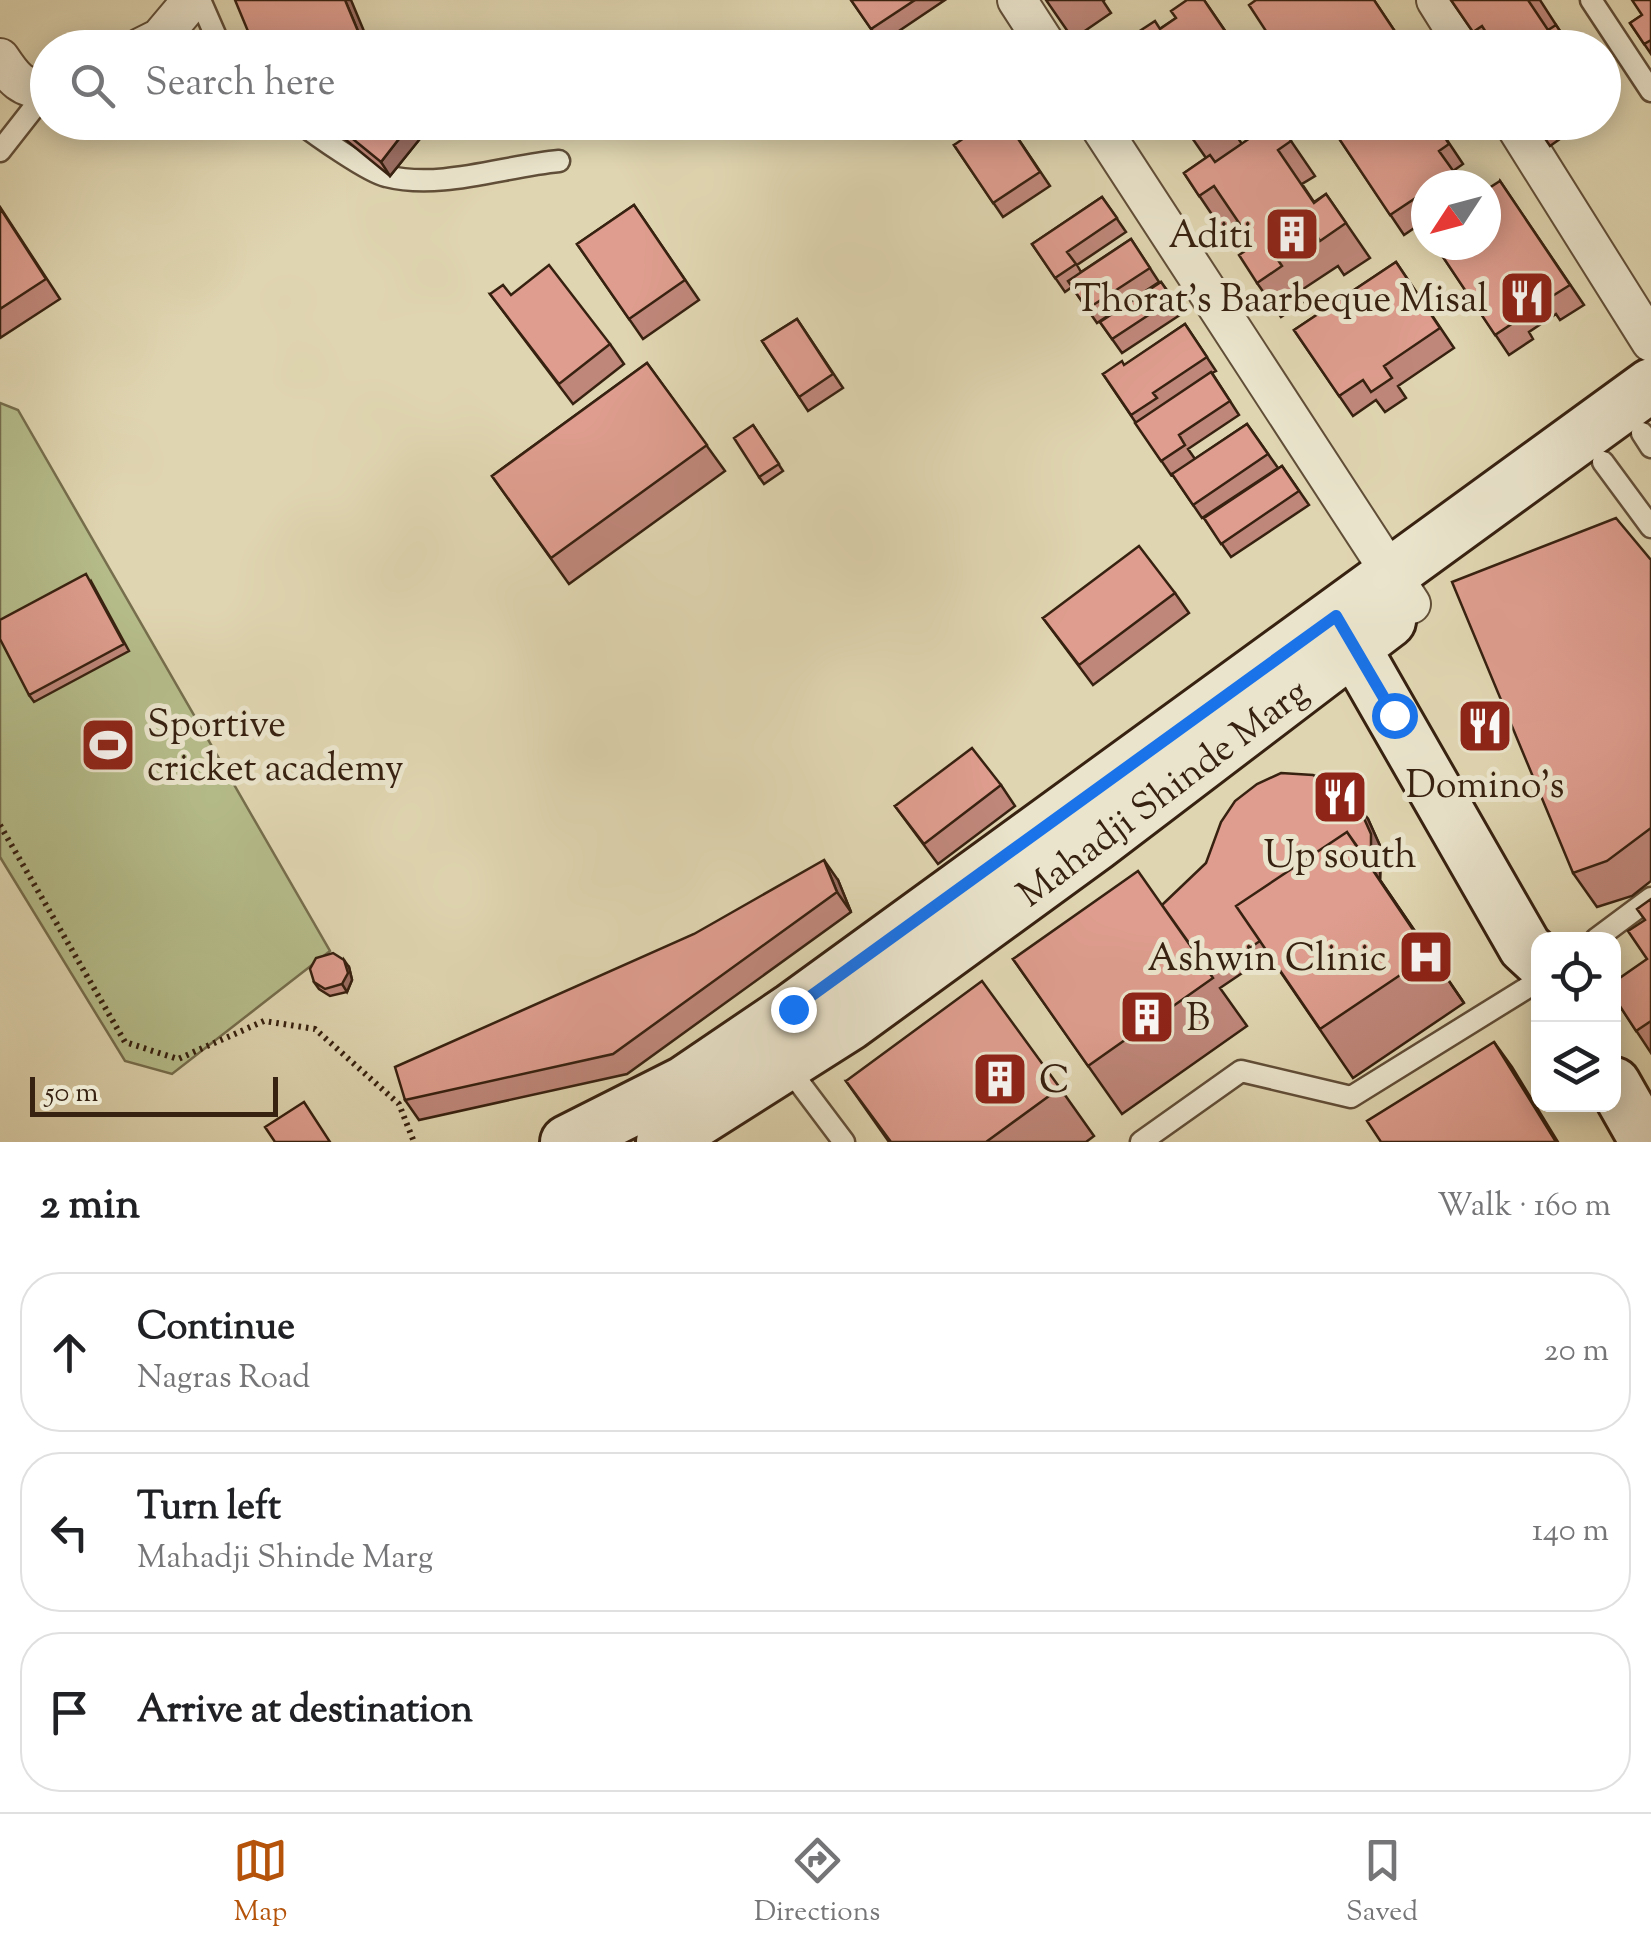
<!DOCTYPE html>
<meta charset="utf-8">
<style>
:root{--surface:#fff;--page:#f6f6f6;--text:#202124;--muted:#757577;--line:#e0e0e0;--accent:#b45309}
body{margin:0;font-family:"Sorts Mill Goudy",serif;background:var(--page);color:var(--text)}
.controls{position:absolute;right:30px;bottom:30px;display:grid;overflow:hidden;border-radius:20px;box-shadow:0 5px 25px #0003}
.controls button{width:90px;height:90px;display:grid;place-items:center;padding:0;border:0;border-bottom:2px solid var(--line);background:var(--surface);color:var(--text);font:50px sans-serif}
.compass{position:absolute;left:1411px;top:170px;width:90px;height:90px;border-radius:50%;background:var(--surface);box-shadow:0 5px 25px #0003;rotate:234deg}
.scale{position:absolute;left:30px;bottom:25px;width:248px;box-sizing:border-box;padding-left:10px;border:5px solid #372110;border-top:0;font-size:28px;line-height:35px;white-space:nowrap;color:#372110;-webkit-text-stroke:8px #eae4cc;paint-order:stroke}
.stop{position:absolute;width:30px;height:30px;margin:-22px;border:8px solid #1a73e8;border-radius:50%;background:#fff}
.stop.end{background:#1a73e8;border-color:#fff;box-shadow:0 2px 10px #0008}
.list{margin:0;padding:0;list-style:none}
h2{display:flex;justify-content:space-between;align-items:center;height:130px;margin:0;padding:0 40px;font-size:42px}
h2 small{font-size:32px;font-weight:400;color:var(--muted)}
.list li{display:grid;grid-template-columns:65px 1fr auto;gap:30px;align-items:center;box-sizing:border-box;height:160px;margin:0 20px 20px;padding:0 20px;border:2px solid var(--line);border-radius:40px}
.list b{display:block;font-size:38px;white-space:nowrap}
.list p{margin:0;font-size:32px;white-space:nowrap;color:var(--muted)}
.list em{font-size:32px;font-style:normal;color:var(--muted)}
.icon{flex:none;width:55px;height:55px;fill:none;stroke:currentColor;stroke-width:2;stroke-linecap:round;stroke-linejoin:round}
.map{position:relative;flex:none;width:1651px;height:1142px;overflow:hidden}
.search{position:absolute;background:var(--surface);box-shadow:0 5px 25px #0003;left:30px;right:30px;top:30px;height:110px;display:flex;align-items:center;gap:25px;box-sizing:border-box;padding:0 35px;border-radius:55px;color:var(--muted);font-size:38px}
.sheet{height:670px;background:var(--surface)}
nav{display:flex;justify-content:space-around;align-items:center;box-sizing:border-box;height:140px;border-top:2px solid var(--line);background:var(--surface);font-size:28px;color:var(--muted)}
nav a{display:grid;justify-items:center;gap:5px}
nav .on{color:var(--accent)}
.map>svg:first-child{display:block}
.green{fill:#b5bc8a;stroke:#766e4d;stroke-width:2.5}
.lines{fill:none;stroke-linecap:round;stroke-linejoin:round}
.lane-casing{stroke:#614e38;stroke-width:25}
.street-casing{stroke:#614e38;stroke-width:42}
.secondary-casing{stroke:#372110;stroke-width:58}
.path{stroke:#372110;stroke-width:6;stroke-dasharray:2.5 5;stroke-linecap:butt}
.lane{stroke:#eae4cc;stroke-width:20}
.street{stroke:#eae4cc;stroke-width:38}
.secondary{stroke:#eae4cc;stroke-width:52}
.wall{fill:#bf877a;stroke:#372110;stroke-width:2.5}
.shaded-wall{fill:#9b6e63;stroke:#372110;stroke-width:2.5}
.building{fill:#de9d8e;stroke:#372110;stroke-width:2.5}
.route{stroke:#1a73e8;stroke-width:12}
.labels{text-anchor:middle;stroke-width:10;stroke-linejoin:round;paint-order:stroke}
.poi-label{font-size:38px;fill:#372110;stroke:#eae4cc;text-anchor:end}
.street-label{font-size:38px;fill:#372110;stroke:#eae4cc}
</style>
<div class="map">
<svg width="1651" height="1142" viewBox="0 0 1651 1142">
<rect width="100%" height="100%" fill="#dfd5b0"/>
<filter id="stains"><feTurbulence type="fractalNoise" baseFrequency=".002" numOctaves="4"/><feColorMatrix values="0 0 0 0 .2 0 0 0 0 .09 0 0 0 0 .02 0 0 0 .5 -.17"/></filter>
<radialGradient id="worn" r=".72"><stop offset=".6" stop-color="#630" stop-opacity="0"/><stop offset="1" stop-color="#630" stop-opacity=".3"/></radialGradient>
<path class="green" d="M0 403 18 410 330 951 172 1074 125 1061 0 857Z"/>
<g class="lines">
<g class="lane-casing">
<path id="lane" d="M200 0 221 48
M1591 0 1651 91
M299 122C316 135 368 172 386 176 441 190 504 166 559 161
M0 151 47 91
M1642 433 1651 447
M1603 462 1651 527
M1596 939 1651 898
M786 1065 844 1142
M1141 1142 1241 1071 1351 1097 1538 981"/>
</g>
<g class="street-casing">
<path id="street" d="M1017 0 1048 48
M1436 0 1466 48
M140 48 160 38 192 0
M0 58C14 79 21 89 48 90
M1097 122 1411 604
M1513 122 1651 342"/>
</g>
<g class="secondary-casing">
<path id="secondary" d="M1336 617 1525 947 1538 959
M1614 1084 1647 1142
M567 1142 684 1083 793 1009 1651 385
M663 1142 849 1024 1096 844 1389 621"/>
</g>
<path class="path" d="M0 825 125 1042 178 1059 264 1021 315 1029 399 1104 414 1142"/>
<use href="#lane" class="lane"/>
<use href="#street" class="street"/>
<use href="#secondary" class="secondary"/>
</g>
<path class="wall" d="M851 0H945L881 43Z
M1046 0H1105L1103 1 1111 13 1073 39Z
M1204 0 1237 48H1131L1176 18Z
M1374 0 1406 48H1277Z
M1451 0H1540L1571 48H1484Z
M1651 0V54L1630 23 1642 15Z
M1604 95 1610 105 1604 110Z
M324 122H414L423 135 390 176Z
M939 122H970L949 136Z
M1007 122 1050 186 1003 217 954 145Z
M1181 122H1227L1242 144 1278 122 1315 176 1302 184 1314 202 1326 194 1370 258 1344 275 1338 266 1300 291 1306 300 1281 317 1257 283 1254 245 1238 221 1223 231 1184 173 1206 158Z
M1328 122H1435L1463 164 1453 171 1463 185H1426V220L1404 235Z
M1534 122H1584L1550 146Z
M1500 181 1584 305 1560 320 1556 314 1529 332 1533 339 1509 355 1435 245H1486Z
M1102 197 1126 232 1077 265 1081 272 1131 239 1159 282 1097 323 1072 287 1065 292 1032 244Z
M634 205 699 300 643 339 577 244Z
M0 207 60 299 0 338Z
M1396 262 1454 348 1398 386 1406 398 1385 412 1376 400 1353 416 1294 330Z
M1161 282 1183 313 1122 353 1100 322Z
M490 294 511 295 610 344 624 364 573 404Z
M797 319 843 388 808 411 762 341Z
M1185 324 1216 371 1212 373 1239 415 1188 449 1195 459 1247 424 1278 468 1202 518 1172 474 1171 475 1103 374 1125 365Z
M647 363 725 471 569 584 492 476Z
M753 425 783 471 764 484 759 477Z
M1282 466 1309 505 1231 557 1204 518Z
M1651 560V881L1632 896 1597 907 1573 873Z
M91 581 129 651 34 702 29 695Z
M1175 593 1189 613 1093 685 1043 618Z
M1001 785 1015 806 938 864 895 806Z
M1368 819 1381 848 1380 880 1464 1003 1353 1078 1269 955 1220 988 1247 1026 1122 1114 1013 959 1162 905Z
M838 880 851 912 627 1074 419 1120 405 1100Z
M1651 899V1053L1614 997 1647 959Z
M349 967 352 980 347 992 330 996 319 989 314 982Z
M846 1081 1060 1088 1094 1136 1086 1142H889Z"/>
<path class="shaded-wall" d="M345 0H351L371 48H365Z
M412 122H414L423 135 390 176 381 162Z
M1358 805 1368 819 1381 848 1380 880 1464 1003 1347 832Z
M824 860 838 880 851 912 837 892Z
M344 960 349 967 352 980 347 992 342 984Z
M1494 1042 1512 1067 1558 1142H1556Z"/>
<path class="building" d="M235 0H345L365 48H255Z
M851 0H915L871 29Z
M1187 0H1204L1225 31 1199 48H1131L1126 40 1155 21 1160 29 1176 18 1171 11Z
M1256 0H1374L1394 30 1367 48H1277L1249 5Z
M1451 0H1528L1548 30 1556 25 1571 48H1496L1482 26 1473 32Z
M1632 0H1651V40L1644 44 1630 23 1642 15Z
M332 122H412L381 162Z
M987 122H1007L1040 172 993 203 954 145Z
M1181 122H1206L1189 134Z
M1265 122H1278L1291 141 1278 150 1314 203 1326 194 1346 223 1320 241 1314 231 1276 257 1282 266 1257 283 1239 255 1254 245 1214 186 1199 196 1184 173 1210 155 1215 162 1253 136 1250 132Z
M1328 122H1435L1449 144 1439 151 1454 172 1435 185H1426V191L1390 215Z
M1500 181 1570 285 1546 300 1542 294 1515 312 1519 319 1495 335 1435 245H1486V190Z
M1102 197 1117 218 1067 252 1076 264 1055 278 1032 244Z
M634 205 685 280 629 319 577 244Z
M0 208 46 279 0 309Z
M1131 239 1150 268 1087 309 1068 281Z
M1396 262 1440 328 1384 366 1392 378 1371 392 1363 380 1339 396 1294 330Z
M549 265 610 344 559 384 490 294 503 285 511 295Z
M1161 282 1173 299 1112 339 1100 322Z
M797 319 833 374 799 397 762 341Z
M1185 324 1207 357 1153 393 1157 398 1131 415 1103 374 1122 361 1124 365Z
M647 363 707 445 551 558 492 476Z
M1211 372 1230 401 1179 435 1185 445 1161 461 1135 423Z
M1247 424 1268 454 1193 505 1172 474Z
M753 425 779 464 759 477 734 438Z
M1282 466 1299 491 1221 544 1204 518Z
M1616 518 1651 560V828L1607 861 1573 873 1452 582Z
M1139 546 1175 593 1079 665 1043 618Z
M86 574 124 644 29 695 0 639V620Z
M972 748 1001 785 924 844 895 806Z
M1281 773 1313 775 1338 785 1358 805 1371 834V866L1347 832 1236 906 1260 941 1211 974 1162 905 1206 863 1221 822 1235 801 1257 784Z
M1347 832 1430 955 1320 1029 1236 906Z
M824 860 837 892 613 1054 405 1100 395 1067 694 934Z
M1138 871 1213 978 1088 1066 1013 959Z
M1651 899V1021L1636 1031 1614 997V982L1647 959 1628 931 1645 920 1637 909Z
M333 953 344 960 348 973 342 984 325 989 314 982 310 969 316 958Z
M982 981 1060 1088 986 1142H891L846 1081Z
M1494 1042 1556 1142H1381L1367 1121Z
M304 1102 330 1142H275L265 1127Z"/>
<g class="lines">
<path class="route" d="M793 1009 1336 616 1394 715"/>
</g>
<defs>
<g id="building-square" transform="scale(2.875)"><rect x="-9" y="-9" width="18" height="18" rx="4" fill="#8f2418" stroke="#eae4cc"/><path d="M-4-6H4V6H1V3H-1V6H-4ZM-2.5-4.3h1.7v1.8h-1.7ZM.8-4.3h1.7v1.8H.8ZM-2.5-1h1.7V.8h-1.7ZM.8-1h1.7V.8H.8Z" fill="#fff"/></g>
<g id="restaurant-square" transform="scale(2.875)"><rect x="-9" y="-9" width="18" height="18" rx="4" fill="#8f2418" stroke="#eae4cc"/><path d="M-5-6h1v4h1v-4h1v4h1v-4h1v5L-1.5 .5V6h-2V.5L-5-1ZM5-6V6H3V1.5H1.5Q1.5-4 5-6Z" fill="#fff"/></g>
<g id="stadium-square" transform="scale(2.875)"><rect x="-9" y="-9" width="18" height="18" rx="4" fill="#8f2418" stroke="#eae4cc"/><path d="M0-5a6.5 5 0 1 0 0 10a6.5 5 0 1 0 0-10ZM-3.5-1.8h7v3.6h-7Z" fill="#fff"/></g>
<g id="hospital-square" transform="scale(2.875)"><rect x="-9" y="-9" width="18" height="18" rx="4" fill="#8f2418" stroke="#eae4cc"/><path d="M-5-5h3v3.5h4V-5h3V5h-3V1.5h-4V5h-3Z" fill="#fff"/></g>
</defs>
<g fill-rule="evenodd">
<use href="#building-square" x="1292" y="234"/>
<use href="#restaurant-square" x="1527" y="298"/>
<use href="#restaurant-square" x="1485" y="726"/>
<use href="#stadium-square" x="108" y="745"/>
<use href="#restaurant-square" x="1340" y="797"/>
<use href="#hospital-square" x="1426" y="957"/>
<use href="#building-square" x="1147" y="1017"/>
<use href="#building-square" x="1000" y="1079"/>
</g>
<g class="labels">
<g class="poi-label">
<text x="1253" y="247">Aditi</text>
<text x="1488" y="311">Thorat's Baarbeque Misal</text>
<text x="147" y="736" text-anchor="start">Sportive<tspan x="147" dy="44">cricket academy</tspan></text>
<text x="1485" y="797" text-anchor="middle">Domino's</text>
<text x="1340" y="867" text-anchor="middle">Up south</text>
<text x="1387" y="970">Ashwin Clinic</text>
<text x="1186" y="1030" text-anchor="start">B</text>
<text x="1039" y="1092" text-anchor="start">C</text>
</g>
<g class="street-label">
<text transform="translate(1162 792) rotate(-37)" y="13">Mahadji Shinde Marg</text>
</g>
</g>
<rect width="100%" height="100%" filter="url(#stains)"/>
<rect width="100%" height="100%" fill="url(#worn)"/>
</svg>
<div class="controls">
<button><svg class="icon" aria-label="locate" viewBox="0 0 24 24"><circle cx="12" cy="12" r="6"/><path d="M12 2v4M12 18v4M2 12h4M18 12h4"/></svg></button>
<button><svg class="icon" aria-label="layers" viewBox="0 0 24 24"><path d="M12 4l9 5-9 5-9-5zM3 14l9 5 9-5"/></svg></button>
</div>
<svg class="compass" viewBox="-18 -18 36 36"><path d="M0-13l5 13h-10z" fill="#e53935"/><path d="M0 13l5-13h-10z" fill="#757577"/></svg>
<div class="scale">50 m</div>
<div class="stop" style="left:1394px;top:715px"></div>
<div class="stop end" style="left:793px;top:1009px"></div>
<div class="search"><svg class="icon" aria-label="search" viewBox="0 0 24 24"><circle cx="10" cy="10" r="6"/><path d="M15 15l6 6"/></svg>Search here</div>
</div>
<section class="sheet">
<h2>2 min<small>Walk · 160 m</small></h2>
<ul class="list">
<li><svg class="icon" aria-label="ahead" viewBox="0 0 24 24"><path d="M12 20V5M6 11l6-6 6 6"/></svg><div><b>Continue</b><p>Nagras Road</p></div><em>20 m</em></li>
<li><svg class="icon" aria-label="left" viewBox="0 0 24 24"><path d="M17 20v-9H6M10 6l-5 5 5 5"/></svg><div><b>Turn left</b><p>Mahadji Shinde Marg</p></div><em>140 m</em></li>
<li><svg class="icon" aria-label="arrive" viewBox="0 0 24 24"><path d="M6 21V4h12l-3 4 3 4H6"/></svg><div><b>Arrive at destination</b></div></li>
</ul>
</section>
<nav>
<a class="on"><svg class="icon" aria-label="map" viewBox="0 0 24 24"><path d="M3 6l6-2 6 2 6-2v14l-6 2-6-2-6 2zM9 4v14M15 6v14"/></svg>Map</a>
<a><svg class="icon" aria-label="directions" viewBox="0 0 24 24"><path d="M12 3l9 9-9 9-9-9zM9 14v-3h6M13 9l2 2-2 2"/></svg>Directions</a>
<a><svg class="icon" aria-label="saved" viewBox="0 0 24 24"><path d="M7 4h10v16l-5-4-5 4z"/></svg>Saved</a>
</nav>
